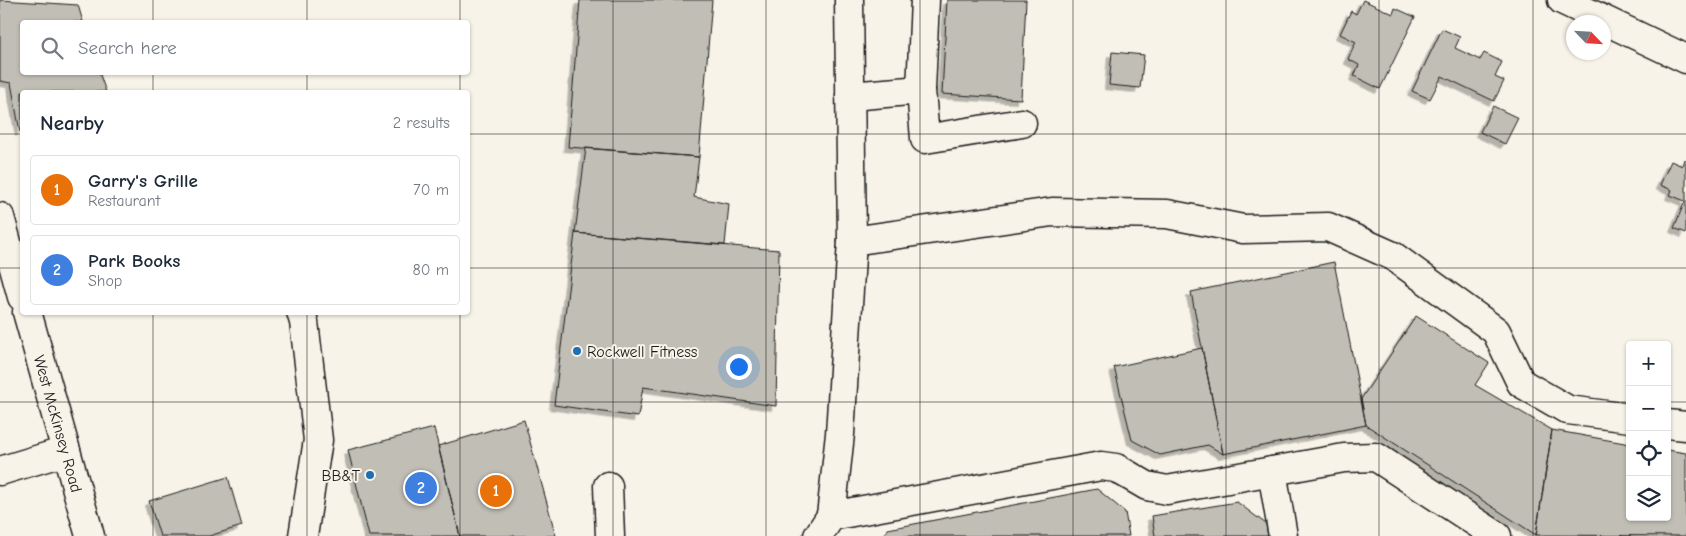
<!DOCTYPE html>
<meta charset="utf-8">
<style>
:root{--surface:#fff;--page:#f2f2f3;--text:#1f2937;--muted:#747a83;--line:#e0e1e3;--accent:#db2777}
body{margin:0;font-family:"Comic Neue",sans-serif;background:var(--page);color:var(--text)}
.controls{position:absolute;right:15px;bottom:15px;display:grid;overflow:hidden;border-radius:5px;box-shadow:0 1px 4px #0004}
.controls button{width:45px;height:45px;display:grid;place-items:center;padding:0;border:0;border-bottom:1px solid var(--line);background:var(--surface);color:var(--text);font:25px sans-serif}
.compass{position:absolute;left:1566px;top:15px;width:45px;height:45px;border-radius:50%;background:var(--surface);box-shadow:0 1px 4px #0004;rotate:115deg}
.you{position:absolute;left:738px;top:366px;width:18px;height:18px;margin:-12px;border:4px solid #fff;border-radius:50%;background:#1a73e8;box-shadow:0 0 0 8px #1a73e833}
.badge{display:grid;place-items:center;width:32px;height:32px;border-radius:50%;background:var(--accent);color:#fff;font-size:16px;font-weight:700}
.pin{position:absolute;translate:-50% -50%;border:2px solid #fff;box-shadow:0 1px 5px #0006}
.list{margin:0;padding:0;list-style:none}
h2{display:flex;justify-content:space-between;align-items:center;height:65px;margin:0;padding:0 20px;font-size:21px}
h2 small{font-size:16px;font-weight:400;color:var(--muted)}
.list li{display:grid;grid-template-columns:32px 1fr auto;gap:15px;align-items:center;box-sizing:border-box;height:70px;margin:0 10px 10px;padding:0 10px;border:1px solid var(--line);border-radius:5px}
.list b{display:block;font-size:19px;white-space:nowrap}
.list p{margin:0;font-size:16px;white-space:nowrap;color:var(--muted)}
.list em{font-size:16px;font-style:normal;color:var(--muted)}
.icon{flex:none;width:28px;height:28px;fill:none;stroke:currentColor;stroke-width:2;stroke-linecap:round;stroke-linejoin:round}
.map{position:relative;flex:none;width:1686px;height:536px;overflow:hidden}
.search{position:absolute;background:var(--surface);box-shadow:0 1px 4px #0004;left:20px;top:20px;width:450px;height:55px;display:flex;align-items:center;gap:12px;box-sizing:border-box;padding:0 18px;border-radius:5px;color:var(--muted);font-size:19px}
.panel{position:absolute;background:var(--surface);box-shadow:0 1px 4px #0004;left:20px;top:90px;width:450px;height:225px;border-radius:5px}
.map>svg:first-child{display:block}
.building{fill:#c0beb5;stroke:#1c1c1c;filter:url(#shadow)}
.lines{fill:none;stroke-linecap:round;stroke-linejoin:round}
.minor-casing{stroke:#1c1c1c;stroke-width:31}
.minor{stroke:#f7f3e8;stroke-width:28}
.grid{fill:none;stroke:#1c1c1c;stroke-width:1;stroke-opacity:0.55}
.poi-dot{fill:#1f6fb2;stroke:#f7f3e8;stroke-width:2}
.labels{text-anchor:middle;stroke-width:4;stroke-linejoin:round;paint-order:stroke}
.poi-label{font-size:16px;fill:#1c1c1c;stroke:#f7f3e8;text-anchor:start}
.street-label{font-size:16px;fill:#1c1c1c;stroke:#f7f3e8}
</style>
<div class="map">
<svg width="1686" height="536" viewBox="0 0 1686 536">
<defs>
<filter id="shadow"><feDropShadow dx="-4.5" dy="4.5" stdDeviation="0" flood-color="#0004"/></filter>
</defs>
<rect width="100%" height="100%" fill="#f7f3e8"/>
<filter id="ink" filterUnits="userSpaceOnUse"><feTurbulence type="fractalNoise" baseFrequency=".02" numOctaves="2"/><feDisplacementMap in="SourceGraphic" scale="10" xChannelSelector="R" yChannelSelector="G"/><feConvolveMatrix kernelMatrix="1 2 1 2 8 2 1 2 1" color-interpolation-filters="sRGB"/></filter>
<g filter="url(#ink)">
<path class="building" d="M0 0 78 5 83 22H22V72H99L106 92H22V131L20 132 11 83 0 81Z
M580 0H712L699 157 568 147Z
M947 0H1026L1021 99 942 94Z
M1363 0 1393 14 1395 8 1415 17 1380 89 1354 76 1359 65 1348 59 1356 42 1340 34 1351 11 1356 14Z
M1442 29 1460 37 1455 48 1480 60 1484 53 1502 62 1495 77 1504 81 1494 101 1442 76 1430 99 1412 91Z
M1112 52 1144 55 1140 88 1109 85Z
M1493 106 1518 118 1505 144 1480 132Z
M586 148 699 157 694 197 729 204 725 245 575 233Z
M1684 159 1686 160V233L1674 228 1685 201 1670 195 1672 190 1660 185 1671 161 1682 166Z
M575 233 779 250 776 406 643 387 638 417 554 405Z
M1334 262 1366 425 1223 454 1191 292Z
M1416 316 1489 363 1475 385 1552 430 1536 535 1366 425 1361 399Z
M1202 348 1223 454 1208 445 1160 455 1132 440 1114 367Z
M524 420 556 536H460L438 446Z
M434 428 460 536H369L348 450Z
M1552 430 1630 444V517H1667V450L1686 453V536L1536 535Z
M228 477 242 526 209 536H160L149 501Z
M1097 489 1125 512 1129 536H882L888 529Z
M1237 502 1266 524 1268 536H1155L1152 516Z"/>
<g class="lines">
<g class="minor-casing">
<g id="minor">
<path d="M1562 0 1686 59"/>
<path d="M921 90 925 0"/>
<path d="M850 96 921 90 925 139 1022 123"/>
<path d="M0 217 22 297"/>
<path d="M852 241 1052 212 1167 214 1243 229 1328 227 1393 256 1496 331 1521 383 1568 410 1630 418"/>
<path id="s1" d="M27 312 90 536"/>
<path d="M301 312 304 322 318 440 303 536"/>
<path d="M1667 424 1686 426"/>
<path d="M0 471 66 451"/>
<path d="M1272 471 1283 536"/>
<path d="M608 486 610 536"/>
<path d="M831 516 840 434 852 241 849 0"/>
<path d="M818 536 831 516 1101 466 1116 468 1147 486 1167 490 1344 458 1376 457 1497 536"/>
</g>
</g>
<use href="#minor" class="minor"/>
</g>
</g>
<path class="grid" d="M153 0V22M307 0V22M460 0V22M613 0V536M766 0V536M920 0V536M1073 0V536M1226 0V536M1379 0V536M1533 0V536M153 72V92M307 72V92M460 72V92M0 134H22M468 134H1686M0 268H22M468 268H1686M153 312V536M307 312V536M460 312V536M0 402H1630M1667 402H1686"/>
<g class="poi-dot">
<circle cx="577" cy="351" r="5"/>
<circle cx="370" cy="475" r="5"/>
</g>
<g class="labels">
<g class="poi-label">
<text x="587" y="357">Rockwell Fitness</text>
<text x="360" y="481" text-anchor="end">BB&amp;T</text>
</g>
<g class="street-label">
<text dy="6" stroke="none"><textPath href="#s1" startOffset="116">West McKinsey Road</textPath></text>
</g>
</g>
</svg>
<div class="controls">
<button>+</button>
<button>−</button>
<button><svg class="icon" aria-label="locate" viewBox="0 0 24 24"><circle cx="12" cy="12" r="6"/><path d="M12 2v4M12 18v4M2 12h4M18 12h4"/></svg></button>
<button><svg class="icon" aria-label="layers" viewBox="0 0 24 24"><path d="M12 4l9 5-9 5-9-5zM3 14l9 5 9-5"/></svg></button>
</div>
<svg class="compass" viewBox="-18 -18 36 36"><path d="M0-13l5 13h-10z" fill="#e53935"/><path d="M0 13l5-13h-10z" fill="#747a83"/></svg>
<div class="you"></div>
<div class="pin badge" style="left:496px;top:491px;background:#e8710a">1</div>
<div class="pin badge" style="left:421px;top:488px;background:#3f7fe0">2</div>
<div class="search"><svg class="icon" aria-label="search" viewBox="0 0 24 24"><circle cx="10" cy="10" r="6"/><path d="M15 15l6 6"/></svg>Search here</div>
<section class="panel">
<h2>Nearby<small>2 results</small></h2>
<ul class="list">
<li><span class="badge" style="background:#e8710a">1</span><div><b>Garry's Grille</b><p>Restaurant</p></div><em>70 m</em></li>
<li><span class="badge" style="background:#3f7fe0">2</span><div><b>Park Books</b><p>Shop</p></div><em>80 m</em></li>
</ul>
</section>
</div>
